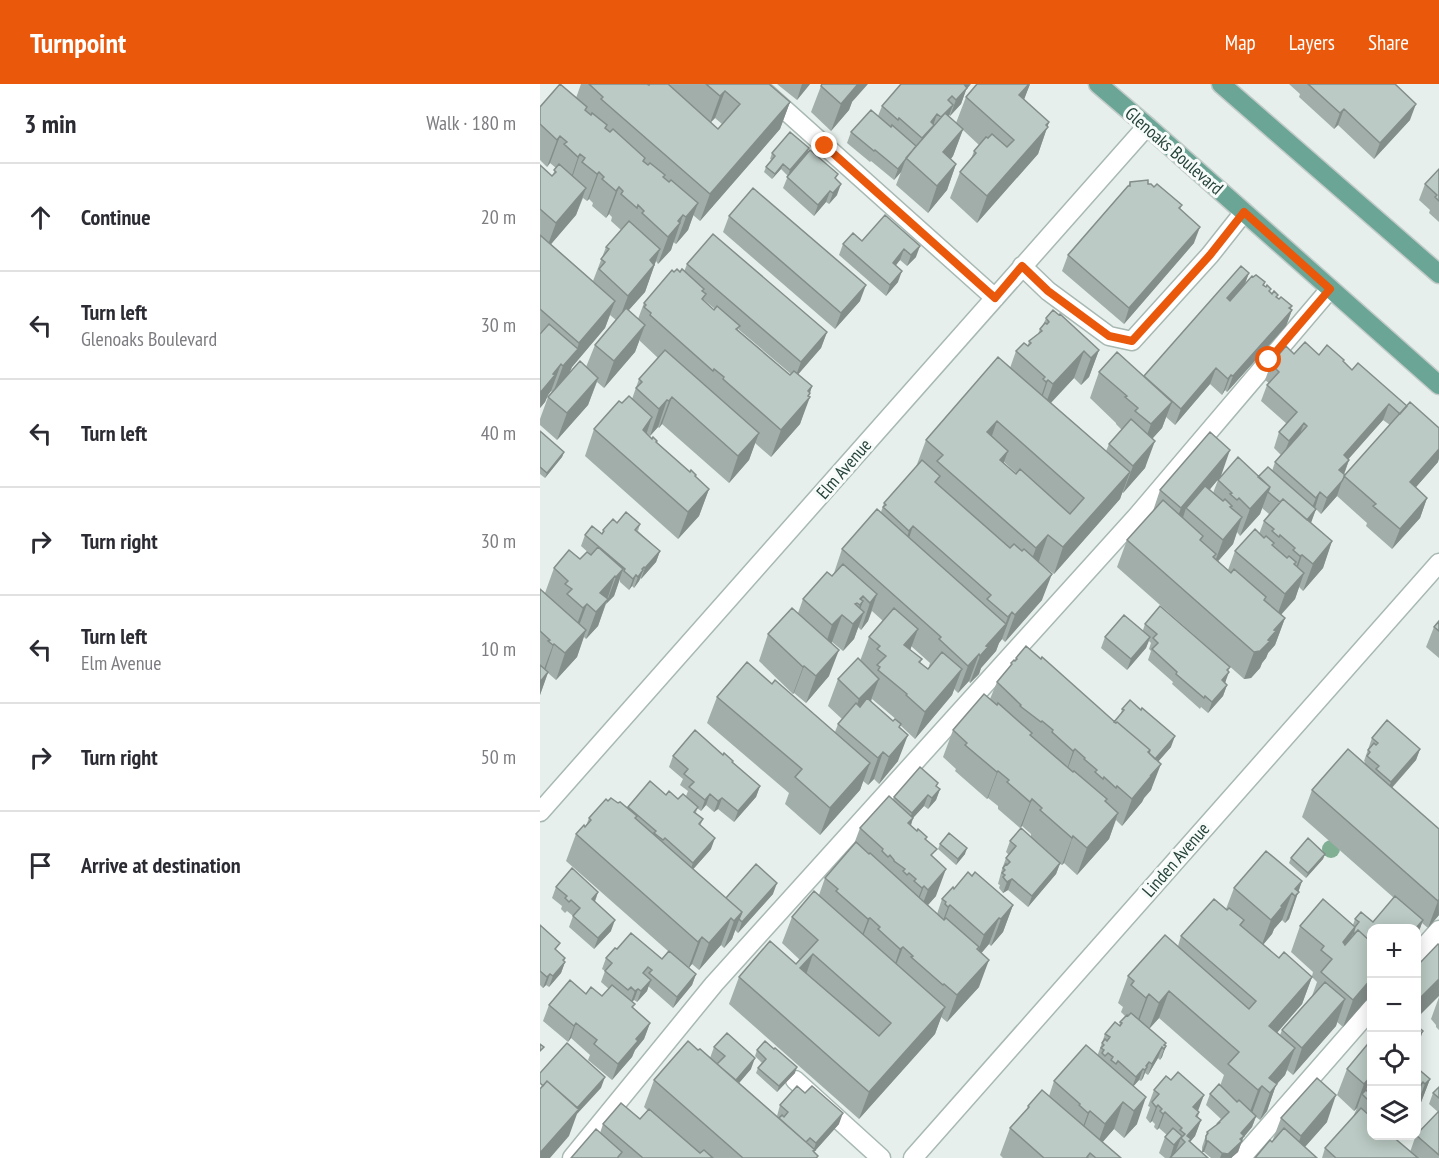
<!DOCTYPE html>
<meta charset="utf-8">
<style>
:root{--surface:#fff;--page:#f7f7f7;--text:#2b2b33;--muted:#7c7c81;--line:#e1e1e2;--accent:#ea580c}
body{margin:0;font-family:"PT Sans Narrow",sans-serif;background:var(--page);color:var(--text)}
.controls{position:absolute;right:18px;bottom:18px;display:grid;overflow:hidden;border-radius:12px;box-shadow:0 3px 15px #0003}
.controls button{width:54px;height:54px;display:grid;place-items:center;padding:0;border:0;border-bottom:2px solid var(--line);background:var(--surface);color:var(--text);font:30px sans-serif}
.stop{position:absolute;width:18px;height:18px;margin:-14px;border:4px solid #ea580c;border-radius:50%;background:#fff}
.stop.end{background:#ea580c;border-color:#fff;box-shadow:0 2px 6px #0008}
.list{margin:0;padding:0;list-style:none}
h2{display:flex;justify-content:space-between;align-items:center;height:78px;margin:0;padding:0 24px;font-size:26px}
h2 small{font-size:20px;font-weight:400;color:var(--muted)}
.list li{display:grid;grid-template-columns:39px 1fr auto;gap:18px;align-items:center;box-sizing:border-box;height:108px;padding:0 24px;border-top:2px solid var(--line)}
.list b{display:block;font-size:22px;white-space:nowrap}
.list p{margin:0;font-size:20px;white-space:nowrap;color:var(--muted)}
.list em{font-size:20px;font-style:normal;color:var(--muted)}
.icon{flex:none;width:33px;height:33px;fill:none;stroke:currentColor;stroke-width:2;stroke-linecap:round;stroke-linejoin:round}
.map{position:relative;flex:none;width:899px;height:1074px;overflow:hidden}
header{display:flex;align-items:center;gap:36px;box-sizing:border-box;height:84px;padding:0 30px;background:var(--accent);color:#fff}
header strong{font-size:28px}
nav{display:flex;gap:33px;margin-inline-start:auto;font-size:21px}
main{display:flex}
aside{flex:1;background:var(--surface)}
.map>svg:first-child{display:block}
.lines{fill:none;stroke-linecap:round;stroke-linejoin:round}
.minor-casing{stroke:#a8b8b2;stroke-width:21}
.major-casing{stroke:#c2cac8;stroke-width:21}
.minor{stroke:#fff;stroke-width:18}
.major{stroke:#6aa596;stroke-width:18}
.tree{fill:#80af93}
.wall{fill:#a1aea9;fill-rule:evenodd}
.shaded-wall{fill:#838d89}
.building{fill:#bbcac4;stroke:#838d89;stroke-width:1.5;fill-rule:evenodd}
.route{stroke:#ea580c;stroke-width:8}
.labels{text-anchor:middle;stroke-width:6;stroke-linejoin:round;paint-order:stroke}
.street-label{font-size:18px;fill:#24423a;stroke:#f7fbf9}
</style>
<header>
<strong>Turnpoint</strong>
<nav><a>Map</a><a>Layers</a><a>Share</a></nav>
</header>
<main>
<aside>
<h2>3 min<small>Walk · 180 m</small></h2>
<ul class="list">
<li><svg class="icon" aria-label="ahead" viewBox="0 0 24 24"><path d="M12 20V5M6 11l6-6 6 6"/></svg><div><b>Continue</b></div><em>20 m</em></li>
<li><svg class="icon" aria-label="left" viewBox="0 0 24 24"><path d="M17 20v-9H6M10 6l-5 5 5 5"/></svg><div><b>Turn left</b><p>Glenoaks Boulevard</p></div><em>30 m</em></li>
<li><svg class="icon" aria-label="left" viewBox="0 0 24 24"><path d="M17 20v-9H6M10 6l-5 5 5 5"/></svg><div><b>Turn left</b></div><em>40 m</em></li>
<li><svg class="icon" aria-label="right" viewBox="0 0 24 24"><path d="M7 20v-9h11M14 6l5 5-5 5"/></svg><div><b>Turn right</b></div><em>30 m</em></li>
<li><svg class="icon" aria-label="left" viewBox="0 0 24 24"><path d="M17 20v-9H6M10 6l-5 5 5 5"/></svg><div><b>Turn left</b><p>Elm Avenue</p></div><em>10 m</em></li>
<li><svg class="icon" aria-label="right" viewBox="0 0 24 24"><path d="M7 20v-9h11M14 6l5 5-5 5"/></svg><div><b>Turn right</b></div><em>50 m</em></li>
<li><svg class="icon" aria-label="arrive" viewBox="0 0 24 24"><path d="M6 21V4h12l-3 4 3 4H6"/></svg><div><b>Arrive at destination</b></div></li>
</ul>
</aside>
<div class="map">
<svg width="899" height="1074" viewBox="0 0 899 1074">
<rect width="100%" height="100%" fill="#e6efeb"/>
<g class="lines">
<g class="minor-casing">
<path id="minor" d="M216 0 455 214
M482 182 508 207 569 252 592 257 670 171 704 128
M0 728 607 42
M876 872 899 846
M255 996 341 1074
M32 1074 174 900 597 432 790 205
M373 1074 899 479
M701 1074 832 924"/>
</g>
<g class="major-casing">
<path id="major" d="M558 0 607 42 899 301
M681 0 899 190"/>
</g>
<use href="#minor" class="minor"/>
<use href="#major" class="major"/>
</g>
<circle class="tree" cx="791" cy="765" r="9"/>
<path class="wall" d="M41 0H107L109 1 110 0H229L250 18 240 45 160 137 153 131 148 146 136 160 133 158 131 166 118 180 116 177 105 208 88 227 98 235 104 219 134 188H144L147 180 287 248 281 264 258 290 272 302 260 340 231 373 215 359 209 376 189 399 122 340 119 344 118 343 110 352 106 349 169 405 159 432 138 455 45 372 54 345 82 319 92 315 99 295 118 274 100 257V255L95 268 64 304 57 298 48 321 17 356 0 341V335L8 313 12 308 11 307 8 311 5 318 0 324V81L12 92 16 84 10 79 7 83 0 76V23L36 14ZM175 34 182 40 178 45 171 38ZM43 114 47 117 49 115 53 119 52 122 66 134 69 130 72 133 71 137 81 146 66 163 53 197 11 160 36 131ZM164 216 175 225 174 226 164 217ZM70 231 76 236 55 261 46 283 29 289 32 283 65 244ZM198 245 251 290 250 291 198 246Z
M237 0H270L257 16Z
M490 0 484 15 509 38 498 70 437 139 410 114 420 88 431 75 434 67 439 61 423 46 413 72 411 75 416 80 407 106 388 129 356 101 361 88 354 96 331 77 330 78 307 59 311 48 338 32 342 22 426 6 421 20 410 32 409 31V32L416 39 426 13Z
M749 0H855L870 36 834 75 798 41 794 45 759 13 760 10Z
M281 2 312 18 309 26 291 47 271 28Z
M232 69 267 70 296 95 297 111 289 120 286 118 274 132 243 104 248 92 241 85 232 95 224 88 226 83 232 76 230 75Z
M899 85V138L889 129 890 126 879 116 885 100Z
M590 98 608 100 614 103 642 121 640 125 654 159 584 240 522 187 528 171 588 102Z
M345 131 376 173 367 182 360 176 356 181 358 198 346 212 299 171 303 160 322 157Z
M189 132 320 217 295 245 183 148Z
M709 189 704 201 725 198 724 201 730 208 737 213 752 222 750 225 752 226 746 242 687 308 685 306 682 311 670 300 635 341 626 333 622 344 612 355 605 384 583 409 582 408 580 415 514 490 498 478 502 516 465 558 462 555 459 559 456 567 441 584 439 590 430 599 429 597 418 609 414 605 412 611 375 655 360 641 358 677 339 700 334 695 328 701 323 697 320 706 280 751 245 720 249 709 167 639 177 613 232 600 295 648 298 640 302 635 288 622 298 595 320 577 329 553 343 537 332 527 328 537 321 546 318 543 314 555 303 567 292 558 289 592 266 619 254 609 253 610 219 577 228 550 258 529 263 515 293 492 302 465 341 428 344 419 376 383 386 356 470 284 476 267 488 261 489 257 498 250 500 245 503 241 506 234 559 266 549 293 541 301 534 294 511 319 566 367 569 360 582 346 576 340V339L550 314 559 288 604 292ZM464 378 476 389V390L464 379ZM371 562 390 579 389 582 390 583 388 585 380 579 382 575 370 566ZM332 615 357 636V637H353L331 618Z
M754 270 779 271 803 278 812 286 867 322 898 378 876 403 887 414 880 434 852 465 826 442 827 439 797 412 781 430 775 424 776 425 771 439 792 457 783 484 763 507 759 503 755 515 741 531 745 534 735 561 728 569 726 574 722 579 720 584 711 594 704 595 577 483 587 456 613 427 620 406 681 392 670 405 673 409 678 396 718 393 732 387 735 378 741 371 734 364 739 348 747 340 721 317 727 301 729 299 725 296 731 280ZM843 336 850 341 805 391H804L809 376 808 375ZM722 424 729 430 724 437 719 450 695 467 688 486 678 477 693 460 697 448 700 452 720 430Z
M0 347 24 368 22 373 5 394 0 390Z
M77 439 100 440 98 447 120 467 116 478 101 495V494L99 497 94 504 92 502 89 506 80 498V495L74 512 66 520 58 542 46 555 44 553 37 573 16 596 8 589 0 611V505L5 509 14 484 51 471 41 462 45 451 62 450 63 446Z
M899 537V574L886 563 894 543Z
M605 540 688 587 685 599 687 601 683 612 668 629 661 623 660 625 632 600 633 598 608 576 611 567 609 565 611 559 609 557 606 564 587 586 561 564 565 553 603 546Z
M476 574 574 638 581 630 582 625 631 663 618 677 611 706 604 714 602 718 582 742 576 736 569 755 537 791 524 779 522 781 520 780 516 790 488 823 468 806 463 809 459 804 460 801 458 800 462 785 466 774 469 771 466 768 470 757 491 752V750L482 742 480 744 458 725V722L448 714 447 715 415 687 416 685 403 673 413 646 450 615 457 598 470 583 471 579 475 576Z
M832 654 880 665 876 676 852 704 899 745V831L888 844 882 839 879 847 831 844V911L803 943 797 938 796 942 753 991 747 986 745 991 736 1001 727 1027 720 1036 716 1033 712 1043 703 1054 698 1068 691 1074H671L664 1068H662V1063L667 1048 677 1041 681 1035 666 1021 670 1010 680 1002 684 991 619 934 609 945 626 959 622 973 620 976 618 974 608 991 605 989 603 994 601 997 599 996 593 1002 597 1040 584 1054 574 1045 562 1058 581 1074H463L460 1071 470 1044 487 1026 488 1022 509 1012 514 997 558 972V970L565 950 579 942 580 938 585 932 581 928 583 923 578 919 588 892 638 862 641 852 686 825 694 804 762 797 749 835 745 839 742 836 734 845 732 850 723 861 739 874 772 892 773 888 751 868 760 842 813 841 815 835 833 838 854 814 762 733 772 706 824 680 825 678 824 677ZM772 893 777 898 772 912 742 946 740 951 737 949 762 920Z
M183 671 220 702 216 713 194 738 178 725 174 728 166 721 161 727 157 724 156 729 163 735 160 742 171 765 153 785 186 814 233 810 198 849 195 846 192 855 184 864 181 861 159 886 152 880 149 884 156 890 152 901 133 924 108 902 107 907 97 918 94 916 92 918 93 925 110 939 104 955 95 966 92 973 72 996 48 976 50 971 31 954 28 958 3 937 9 921 46 910 62 912 69 905 61 898 65 887 62 885 66 874 77 865 122 875 128 867 26 777 36 750 46 742 49 734 68 717 78 719 88 724V723L126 711 138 715 146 712 148 707 140 701 143 695 129 683 133 672Z
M397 703 400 705 396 716 388 725 384 722 373 734 371 742 377 747 387 753 386 755 393 774 396 812 388 821 397 830 402 815 414 805 473 821 463 848 451 862 449 860 441 869 439 903 407 938 401 933 395 950 319 1035 189 920 199 893 256 880 260 876 242 859 252 833 279 811 285 794 314 760 320 744 353 715 354 713Z
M400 760 425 770 416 781 398 765Z
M785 770 783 775 766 794 749 779 751 774Z
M16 803 58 808 55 818 71 847 54 865 29 843 33 832 27 827 25 829 21 825 22 822 12 814Z
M0 841 17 867 25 874 24 877 25 878 21 889 9 903 6 901 3 904 0 901Z
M899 913V946L896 943V941L891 935Z
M831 956V1052L870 1068 876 1051 898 1028 889 1020 893 1009 899 1003V1074H782L785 1064 813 1033 817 1024 814 1027 797 1011 807 985Z
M174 963 211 985 199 999 237 1032 240 1021 299 1040 274 1068 278 1072 277 1074H31L60 1049 63 1040 100 1035 108 1027 104 1023 114 996 158 966 170 974Z
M217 966 255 989 237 1008 216 989 218 984 222 979 215 972Z
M876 983 890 995 880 1021 876 1025Z
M614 1006 659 1028 658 1033 661 1036 655 1052 650 1058 668 1074H625L619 1069 625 1053 627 1051 619 1044 617 1046 614 1043 615 1040 612 1037 610 1039 606 1034 610 1023 608 1022Z
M741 1034 787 1038 765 1063 732 1058Z"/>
<path class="shaded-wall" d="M262 0H270L257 16Z
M318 0H328L312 18 309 26 291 47 301 20Z
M424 0H431L426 6 421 20 410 32 416 16Z
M490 0 480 26 479 11Z
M185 7 175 34 170 39 180 12Z
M250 18 240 45 160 137 170 110Z
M876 20 870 36 834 75 840 59Z
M413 21 407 37 402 33Z
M804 25 798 41 794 45 800 29Z
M397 30 393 42 376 70 382 54 391 38Z
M509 38 498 70 437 139 447 112Z
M423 45 413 72 394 95 403 68Z
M20 52 10 79 7 83 17 56Z
M269 64 267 70 248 92 250 86Z
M40 70 31 97 29 100 38 73Z
M365 77 361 88 354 96 358 85Z
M243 80 241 85 232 95 235 90Z
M416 80 407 106 388 129 397 102Z
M59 88 49 115 47 117 57 90Z
M301 100 297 111 289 120 293 109Z
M79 103 69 130 66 134 76 107Z
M46 104 36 131 6 166 16 139Z
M290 107 286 118 274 132 278 121Z
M158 119 148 146 136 160 146 133Z
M143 131 131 166 118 180 128 153Z
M660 143 654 159 584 240 589 224Z
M380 162 376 173 367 182 371 171Z
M120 165 105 208 78 238 88 212 110 176Z
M364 165 360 176 349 190 353 179Z
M362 187 358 198 346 212 350 201Z
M709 189 703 205 681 230 687 214Z
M326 201 320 217 295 245 301 229Z
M75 217 65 244 32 283 28 292 13 309 23 282 36 268 39 259Z
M752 222 749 229 752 226 746 242 687 308 693 292Z
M105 241 95 268 64 304 74 277Z
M287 248 281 264 255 294 261 278Z
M559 266 549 293 541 301 551 274Z
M544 267 534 294 503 327 513 300Z
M21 280 11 307 8 311 5 318 0 324V309L13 290Z
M676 284 670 300 635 341 641 325Z
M691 291 685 306 682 311 688 295Z
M58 294 48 321 17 356 27 329Z
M508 296 499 323 497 325 506 298Z
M272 302 268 315 270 313 260 340 231 373 241 346 268 307Z
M132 313 122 340 119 344 129 317Z
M127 316 118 343 110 352 119 325Z
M632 318 622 344 601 367 611 340Z
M849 320 843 336 798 387 804 371Z
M112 333 103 360V346Z
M457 337 448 363 447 348Z
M764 339 758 355 743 372 749 357Z
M219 349 209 376 189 399 198 372Z
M615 357 605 384 583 409 593 382Z
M899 359V375L898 378 862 419 870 398Z
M690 366 681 392 651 428 646 424 641 440 631 451 641 424Z
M468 367 458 394 460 376Z
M24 368 22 373 5 394 7 389Z
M809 376 803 392 799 386Z
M590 388 580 415 514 490 523 463Z
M802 397 797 412 781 430 787 414Z
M730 403 720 430 700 452 710 425Z
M169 405 159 432 138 455 148 428Z
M780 408 775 424 770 429 776 414Z
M887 414 880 434 852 465 860 445Z
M776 425 770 441 763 440Z
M702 433 693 460 673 483 683 456Z
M373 442 364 469 360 474 369 447Z
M508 451 499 477 486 491 496 464Z
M792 457 783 484 763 507 773 480Z
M120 467 116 478 101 495 105 484Z
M762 471 753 497 751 499 760 472Z
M104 483 99 497 94 504 98 493Z
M83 485 74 512 66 520 76 493Z
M764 489 755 515 735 537 745 510Z
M512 490 502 516 465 558 475 531Z
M96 491 92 502 89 506 93 495Z
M75 492 58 542 46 555 56 528 60 509Z
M337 510 328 537 321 546 330 519Z
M323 512 320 520 323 517 316 537 324 528 314 555 303 567 320 521V515Z
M47 520 37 547 33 551 43 524Z
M472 528 462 555 459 559 456 567 441 584 439 590 430 599 440 572 446 562 465 541 468 533Z
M302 531 292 558 283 568 292 541Z
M745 534 735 561 728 569 726 574 722 579 720 584 711 594 704 595 714 568 728 556 734 546Z
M378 545 368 572 364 561Z
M46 546 37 573 16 596 25 569Z
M610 553 606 564 587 586 591 575Z
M14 560 5 587 3 588 13 561Z
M299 566 289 592 266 619 276 592Z
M439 570 429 597 418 609 428 582Z
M264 582 254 609 253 610 263 583Z
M690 583 687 590 689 588 685 599 682 596Z
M422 585 412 611 375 655 385 628Z
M8 588 0 611V598Z
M339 595 329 621 309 642 319 615Z
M687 601 683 612 668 629 672 618Z
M368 651 358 677 339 700 349 673Z
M635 652 631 663 611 686 615 675Z
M535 665 525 692 524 694 533 667Z
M880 665 876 676 847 709 851 698Z
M343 668 334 695 328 701 338 674Z
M330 679 320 706 280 751 290 724Z
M621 680 611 706 604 714 602 718 582 742 592 715Z
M458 687 448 714 447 715 457 688Z
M220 702 216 713 194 738 198 727Z
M400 705 396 716 388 725 392 714Z
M170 710 166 721 161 727 165 716Z
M388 711 384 722 373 734 364 761 358 766 372 729Z
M182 714 178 725 174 728 178 717Z
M492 715 482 742 480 744 490 718Z
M578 729 569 755 537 791 547 764Z
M533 752 524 779 522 781 532 754Z
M175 754 171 765 149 790 153 779Z
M427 764 425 770 416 781 418 775Z
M785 770 783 775 766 794 768 789Z
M520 779 516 790 488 823 492 812Z
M406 785 396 812 378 832 388 806Z
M472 795 468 806 463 809 467 798Z
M762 797 749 835 745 839 755 812V805Z
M237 799 233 810 198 849 202 838Z
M384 802 374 829 372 831 382 804Z
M58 808 54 819 52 815Z
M752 809 742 836 734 845 732 850 721 863 731 836 741 822Z
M899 815V831L888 844 898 817Z
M410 821 400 848 398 850 408 823Z
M473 821 463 848 451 862 461 835Z
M202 828 192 855 184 864 194 837Z
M191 834 181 861 159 886 169 859Z
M330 834 320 860 318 862 328 835Z
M459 834 449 860 434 878 444 851Z
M75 836 71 847 54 865 58 854Z
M883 836 879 847 876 850V844Z
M815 843 805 870 803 858Z
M162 853 152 880 148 885 158 858Z
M363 863 353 889 351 892 360 865Z
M273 870 264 897 260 884Z
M25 874 22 881 25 878 21 889 9 903 13 892Z
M449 876 439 903 407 938 417 911Z
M10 890 6 901 3 904 7 893Z
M156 890 152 901 133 924 137 913Z
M772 893 762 920 719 969 729 942Z
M831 895V911L803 943 813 916Z
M899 895V912L876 935V922L878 916Z
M111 896 107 907 97 918 101 907Z
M98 905 94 916 91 918 95 907Z
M629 907 619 934 609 945 619 919Z
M609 910 599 937 596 941 606 914Z
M805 915 796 942 753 991 762 964Z
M405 923 395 950 319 1035 329 1008Z
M36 939 31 954 28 958 34 942Z
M110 939 104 955 95 966 92 973 72 996 78 980 96 955Z
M883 947 879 958 876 961V954Z
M626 962 622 973 620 976 624 965Z
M622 963 618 974 608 991 612 980Z
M755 964 745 991 736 1001 727 1027 720 1036 730 1009 729 994Z
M215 974 211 985 188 1012 192 1001Z
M609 978 603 994 601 997 606 982Z
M257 983 255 989 237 1008 239 1002Z
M603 985 599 996 592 1004 596 993Z
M831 992 824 1012 822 1010 817 1024 814 1027 824 1000Z
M65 993 61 1004 37 1030 29 1052 10 1074H0V1069L33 1028Z
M890 995 880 1021 876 1025V1023L885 1000Z
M883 998 876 1017V1006Z
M722 1002 712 1029 708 1033 718 1006Z
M664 1011 658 1027 653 1023Z
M796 1011 787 1038 755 1074H753L761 1052Z
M606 1013 597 1040 584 1054 594 1027Z
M583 1018 574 1045 555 1067 565 1040Z
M618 1021 612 1037 610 1039 616 1023Z
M550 1027 540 1054 538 1056 548 1029Z
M625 1028 619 1044 617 1046 623 1030Z
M303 1029 299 1040 274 1068 271 1074 276 1059Z
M716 1032 712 1043 703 1054 698 1068 691 1074H680L682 1069Z
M661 1036 655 1052 650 1058 647 1052Z
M641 1054 635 1069 630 1074 634 1061Z
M666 1057H668L664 1068H662Z"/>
<path class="building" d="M20 0 47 23 45 26 51 31 52 29 67 41 65 44 70 48 73 45 105 74 103 77 108 81 110 79 125 91 123 93 129 98 131 96 158 119 146 133 143 131 138 137 140 139 128 153 102 129 104 127 98 121 97 124 81 110 83 107 79 103 76 107 62 95 64 93 59 88 57 90 42 78 45 74 40 70 38 73 24 60 27 58 20 52 17 56 0 40V23Z
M49 0H107L109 1 110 0H128L178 45 200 20 185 7 180 12 166 0H229L250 18 170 110 61 15 63 13Z
M282 0H318L301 20 281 2Z
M361 0H424L427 4 416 16 412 12 408 16 413 21 401 33 397 30 391 38 394 41 382 54 359 34 358 36 342 22Z
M437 0H489L479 11 509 38 506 41 508 43 447 112 420 88 436 69 434 67 446 53 448 54 452 50 467 63 474 56 426 13Z
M768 0H855L876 20 840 59 804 25 800 29Z
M331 26 351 43 352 41 376 62 358 85 335 66 334 67 311 48Z
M405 29 423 45 403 68 416 80 397 102 366 74Z
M250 48 269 64 250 86 243 80 235 90 226 83 235 72 232 69Z
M270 66 298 90 295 94 301 100 293 109 290 107 278 121 247 93Z
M19 80 46 104 16 139 0 125V81L12 92 16 88 14 86Z
M899 85V117L895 113 897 111 885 100Z
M608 96V100H611L614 103 617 100 642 121 639 124 660 143 589 224 528 171 588 102H590V98Z
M213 104 326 201 301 229 189 132Z
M345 131 380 162 371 171 364 165 353 179 362 187 350 201 303 160 313 149 322 157Z
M89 137 120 165 110 176 114 181 88 212 59 185 65 178 61 175 69 165 66 163Z
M173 150 287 248 261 278 147 180Z
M0 151 75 217 39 259 0 225Z
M701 182 709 189 687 214 690 217 712 192 713 193 716 191 725 198 723 201 726 203 727 201 731 205 729 207 732 210 734 207 738 211 736 213 739 215 741 213 752 222 749 224 752 226 693 292 691 291 688 295 676 284 641 325 604 292Z
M137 185 140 188 142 185 164 205 162 207 166 210 162 215 174 226 177 222 200 242 196 245 250 291 254 287 272 302 268 307 270 309 268 312 270 313 241 346 183 295 184 293 174 285 173 287 110 231 111 229 104 223 106 221 104 219 132 186 134 188Z
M86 224 105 241 74 277 55 261Z
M513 226 519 231 520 230 559 266 551 274 544 267 513 300 508 296 506 298 503 295 505 293 476 267 484 259 488 262 491 259 489 257 502 247 500 245 505 239 507 240 509 238 506 234Z
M9 240 38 265 23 282 21 280 13 290 15 291 0 309V250Z
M765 258 779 271 787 261 804 276 803 277 812 286 818 279 867 322 860 330 849 320 804 371 809 376 799 386 805 391 802 397 787 414 780 408 776 414 735 378 767 342 764 339 749 357 739 348 757 328 727 301 739 288 731 280 746 262 754 270Z
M125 266 219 349 198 372 132 313 129 317 127 316 119 325 96 304 102 298 99 295Z
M577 268 632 318 611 340 595 327 598 324 585 313 587 312 559 288Z
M458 273 590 388 523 463 508 451 496 464 397 377 403 371 386 356ZM457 337 544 414 530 430 480 385 476 390 460 376 468 367 447 348Z
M40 277 58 294 27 329 8 313Z
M89 312 112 333 103 346 112 355 113 353 117 357 116 358 150 388 151 386 156 391 155 392 169 405 148 428 54 345 79 317 82 319Z
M870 318 899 344V365L870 398 887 414 860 445 833 422 836 420 804 392Z
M591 335 615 357 593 382 569 360Z
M0 347 24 368 7 389 0 383Z
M670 348 690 366 641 424 620 406Z
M698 373 730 403 710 425 699 414 697 416 690 410 692 409 678 396Z
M382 376 400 392 395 398 470 464 474 460 482 467 484 465 512 490 475 531 472 528 468 533 447 515 451 511 373 442 369 447 343 423 346 421 344 419Z
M728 383 776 425 767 436 743 415 740 418 728 408 730 403 718 393Z
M665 402 683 417 685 415 692 422 690 423 702 433 683 456 646 424Z
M743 415 792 457 773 480 762 471 760 472 753 466 755 464 740 451 739 453 732 447 734 445 724 437Z
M623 416 663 452 660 456 676 470 673 473 691 489 694 485 726 513 724 516 745 534 734 546 736 547 728 556 730 557 720 567 714 568 587 456Z
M337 425 466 540 446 562 448 563 440 572 439 570 428 582 399 555 401 553 302 465Z
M86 428 100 440 95 446 120 467 105 484 104 483 102 485 103 486 98 493 96 491 93 495 84 487 85 485 45 451 52 442 62 450 64 447 63 446 73 435 77 439Z
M715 445 724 454 726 452 734 459 732 461 747 474 749 472 756 478 754 480 764 489 745 510 695 467Z
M58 463 83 485 76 493 75 492 60 509 68 515 56 528 47 520 43 524 27 510 32 505 25 500 28 497 14 484 29 466 40 475 47 468 51 471Z
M303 480 337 510 330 519 323 512 320 515 323 517 320 521 317 519 315 520 324 528 313 540 302 531 292 541 263 515 287 488 292 492Z
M0 505 46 546 25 569 14 560 13 561 8 557 10 556 0 547Z
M620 522 690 583 687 586 689 588 682 596 687 601 672 618 665 612 664 614 636 590 637 588 612 565 618 559 613 554 617 550 605 540Z
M252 524 299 566 276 592 264 582 263 583 228 550Z
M354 524 378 545 364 561 382 575 379 578 388 585 402 568 422 585 385 628 366 611 367 610 338 586 340 583 337 581 346 572 337 565 340 562 329 553Z
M584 531 610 553 591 575 565 553Z
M899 537V547L894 543Z
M486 562 501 575 502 573 576 639 577 638 610 666 608 668 621 680 611 691H612L592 715 577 702 576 704 564 693 563 695 555 688 557 686 544 675 545 674 535 665 533 667 512 648 513 646 502 637 501 638 480 622 481 621 457 598 472 580 471 579 474 576 475 577 477 575 476 574Z
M318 574 339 595 319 615 298 595Z
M207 578 232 600 235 596 330 679 290 724 255 693 262 685 177 613Z
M0 581 8 588 0 598Z
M444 610 457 621 458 619 492 649 490 651 533 688 534 687 567 715 565 717 578 729 547 764 533 752 532 754 500 726 502 724 492 715 490 718 467 698 469 696 458 687 457 688 425 661 427 659 413 646Z
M327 614 353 637 355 635 361 640 359 643 368 651 349 673 343 668 338 674 298 640 316 619 320 623Z
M590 616 601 626 602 624 635 652 615 675 609 669 610 666 577 638 576 639 574 638 584 626 582 625Z
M847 636 880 665 851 698 836 685 839 682 827 672 830 668 828 666 834 659 836 661 838 659 832 654Z
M155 646 183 671 184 669 193 677 192 678 220 702 198 727 182 714 178 717 170 710 165 716 149 703 154 698 144 690 148 685 133 672Z
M808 665 899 745V815L898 817 772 706Z
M380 683 398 699 396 702 400 705 392 714 388 711 372 729 354 713Z
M110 697 126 711 129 707 138 715 143 710 158 723 154 728 163 735 159 740 175 754 153 779 125 754 123 756 114 749 116 747 88 723Z
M349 712 373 734 368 739 377 747 378 745 387 753 385 755 397 765 391 771 406 785 388 806 384 802 382 804 374 797 376 795 369 789 367 791 363 787 365 785 354 777V776L350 771 348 773 342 767 343 765 320 744Z
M71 714 78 719 80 718 97 732 95 734 202 828 194 837 191 834 169 859 162 853 158 858 36 750 44 741 45 743 51 736 49 734 66 715 68 717Z
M481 744 520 779 492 812 472 795 467 798 463 793 465 791 462 789 465 786 463 784 466 780 467 781 470 778 466 774 476 762 470 757Z
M409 749 427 764 418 775 400 760Z
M768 754 785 770 768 789 751 774Z
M316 758 329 770 330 769 404 836 406 834 439 863 437 865 449 876 417 911 404 900 403 901 371 873 373 872 363 863 360 865 338 845 340 843 330 834 328 835 296 807 298 805 285 794Z
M726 767 762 797 755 805 759 808 755 812 752 809 741 822 742 823 731 836 694 804Z
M216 780 237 799 202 838 199 835 202 828 186 814Z
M32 784 58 808 52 815 75 836 58 854 33 832 40 824 31 816 29 818 25 814 27 812 16 803Z
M428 788 432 792 435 788 473 821 461 835 459 834 444 851 410 821 408 823 405 820 406 818 402 815 413 803 414 805Z
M274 807 405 923 329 1008 199 893 230 857 256 880 278 856 252 833ZM273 870 351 939 339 952 260 884Z
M855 812 883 836 876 844H831V858L818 846 814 850H813L815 843 819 838 815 835 821 828 833 838Z
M674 815 687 826 689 824 704 836 700 841 739 874 744 868 772 893 729 942 755 964 729 994 737 1000 730 1009 722 1002 718 1006 688 980 699 968 629 907 619 919 609 910 606 914 591 901 594 897 588 892 625 851 709 925 716 917 641 852Z
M783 815 815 843 803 858 805 861 818 846 831 858V895L813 916 781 888 792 875 781 866 784 862 760 842Z
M0 841 20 859 15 865 25 874 23 876 25 878 13 892 10 890 7 893 0 887Z
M91 849 122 875 129 867 156 890 137 913 109 889 112 886 108 883 103 889 111 896 101 907 98 905 95 907 91 903 88 906 65 887 72 879 66 874 75 864 77 865Z
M898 860 899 861V895L878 916 876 914V883Z
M30 896 46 910 51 903 62 912 72 901 95 920 92 923 110 939 96 955 98 957 78 980 54 960 57 956 36 939 34 942 9 921Z
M785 898 805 915 762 964 742 946Z
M591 929 626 959 624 961 626 962 624 965 622 963 612 980 609 978 606 982 607 983 605 986 603 985 596 993 578 977 576 980 571 976 573 973 568 969 565 972 562 969 564 966 561 964 564 961 562 959 565 955 567 957 570 953 565 950 575 938 580 942 582 939 580 938 587 931 588 932Z
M876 941 883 947 876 954Z
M187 949 215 974 196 996 177 980 185 972 174 963Z
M831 956V992L824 1000 807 985Z
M148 957 158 966 160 965 275 1066 273 1067 278 1072 276 1074H203L114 996Z
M225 957 234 965 235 964 257 983 239 1002 218 984 226 975 217 966Z
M27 959 65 993 37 1024 7 997 3 1002 0 999V989Z
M0 960 4 963 0 967Z
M546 961 606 1013 594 1027 583 1018 565 1040 550 1027 548 1029 539 1021 540 1020 514 997Z
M876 983 890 995 885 1000 883 998 876 1006Z
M638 988 664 1011 653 1023 659 1028 656 1032 661 1036 647 1052 651 1055 649 1057 668 1074H630L645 1058 641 1054 645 1050 640 1046 642 1044 625 1028 623 1030 620 1027 622 1025 618 1021 616 1023 612 1018 619 1010 614 1006 626 992 631 996Z
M777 994 796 1011 761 1052 741 1034Z
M7 997 39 1025 0 1069V1005Z
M679 1000 697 1018 699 1016 716 1032 701 1049 704 1052 700 1055 702 1057 688 1070 682 1069 668 1057H666V1052L668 1049 667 1048 679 1039H678L689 1028 670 1010Z
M831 1001V1019L822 1010 826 1006 827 1007Z
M257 1002 265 1009 272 1002 303 1029 276 1059 270 1054 266 1058 239 1034 242 1031 244 1033 248 1028 240 1021Z
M899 1003V1014L893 1009Z
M502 1006 581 1074H556L550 1069 547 1073 548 1074H504L470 1044 489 1023 488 1022Z
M81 1019 100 1035 109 1025 160 1069 164 1066 173 1074H103L63 1040Z
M821 1024 831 1033V1052H852L878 1074H796L785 1064Z
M899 1027V1071L876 1051Z
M633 1044 642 1052 634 1061 625 1053Z
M744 1044 777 1074H715L730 1056 732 1058Z
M56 1045 82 1068 78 1073V1074H31Z"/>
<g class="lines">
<path class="route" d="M285 62 455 214 482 182 508 207 569 252 592 257 670 171 704 128 790 205 729 276"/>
</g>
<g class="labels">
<g class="street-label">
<text transform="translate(634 67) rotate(41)" y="6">Glenoaks Boulevard</text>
<text transform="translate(304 385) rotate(-49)" y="6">Elm Avenue</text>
<text transform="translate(636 776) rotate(-49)" y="6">Linden Avenue</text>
</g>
</g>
</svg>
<div class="controls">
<button>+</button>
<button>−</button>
<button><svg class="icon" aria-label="locate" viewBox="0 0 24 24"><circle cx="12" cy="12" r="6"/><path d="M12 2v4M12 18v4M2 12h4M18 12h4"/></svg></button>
<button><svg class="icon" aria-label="layers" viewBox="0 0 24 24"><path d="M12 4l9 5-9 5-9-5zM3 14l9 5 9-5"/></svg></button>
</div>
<div class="stop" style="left:729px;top:276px"></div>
<div class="stop end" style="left:285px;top:62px"></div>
</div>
</main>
